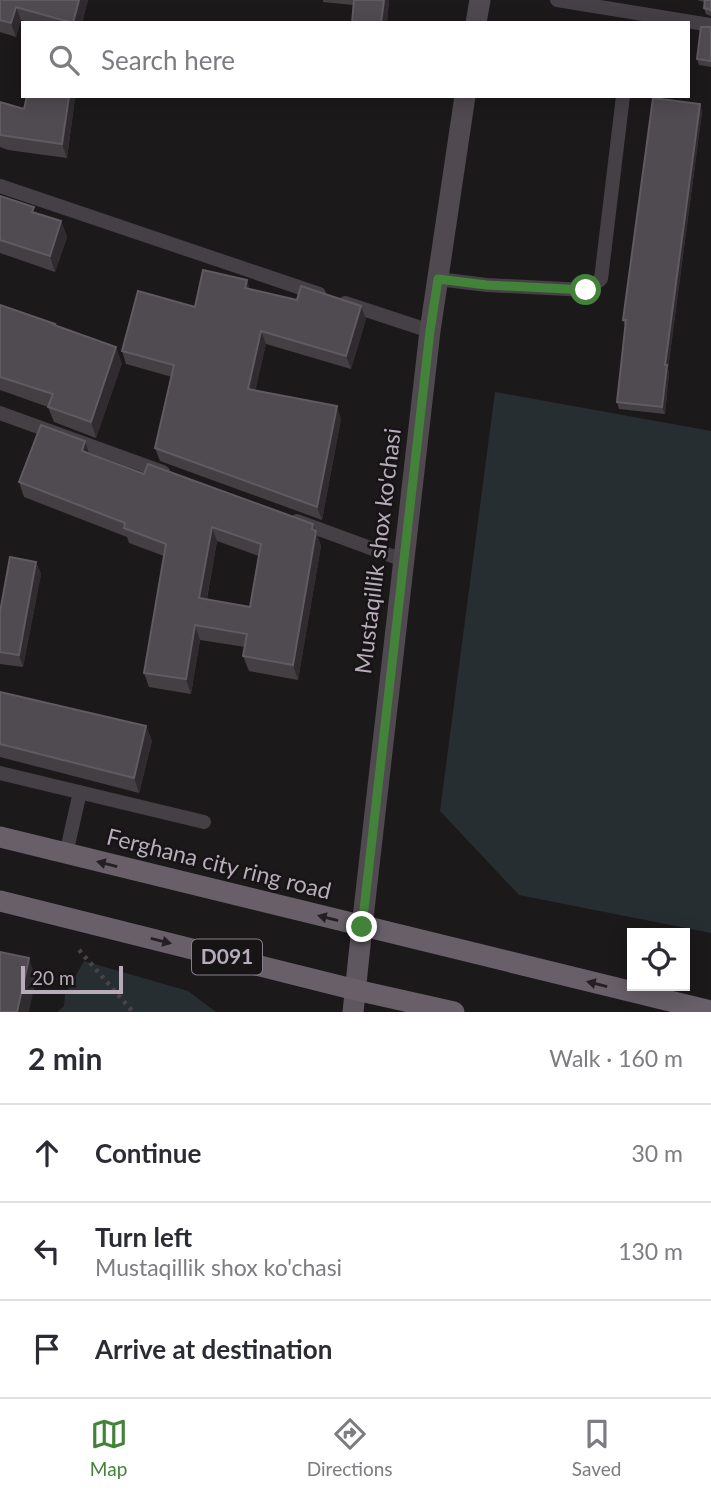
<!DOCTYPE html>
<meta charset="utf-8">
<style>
:root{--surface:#fff;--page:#f2f2f3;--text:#2b2b33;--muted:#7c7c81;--line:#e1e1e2;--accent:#438239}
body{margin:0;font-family:Lato,sans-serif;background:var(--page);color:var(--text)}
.controls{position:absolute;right:21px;bottom:21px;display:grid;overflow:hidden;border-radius:0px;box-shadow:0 4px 18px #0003}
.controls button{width:63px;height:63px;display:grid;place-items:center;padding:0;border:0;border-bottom:2px solid var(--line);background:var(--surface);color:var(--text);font:35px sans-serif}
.scale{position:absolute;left:21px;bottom:18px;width:102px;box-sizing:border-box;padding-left:7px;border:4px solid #b8acbb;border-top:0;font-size:19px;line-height:24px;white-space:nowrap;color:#b8acbb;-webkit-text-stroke:5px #171416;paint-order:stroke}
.stop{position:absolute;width:21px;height:21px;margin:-16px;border:5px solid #438239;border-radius:50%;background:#fff}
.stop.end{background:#438239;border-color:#fff;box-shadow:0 2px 7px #0008}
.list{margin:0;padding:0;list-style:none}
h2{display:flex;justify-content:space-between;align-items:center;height:91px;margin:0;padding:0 28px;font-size:30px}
h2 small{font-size:23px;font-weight:400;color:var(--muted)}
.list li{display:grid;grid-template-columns:46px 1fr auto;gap:21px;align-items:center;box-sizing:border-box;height:98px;padding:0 28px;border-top:2px solid var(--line)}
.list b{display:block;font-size:26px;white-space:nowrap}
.list p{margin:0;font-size:23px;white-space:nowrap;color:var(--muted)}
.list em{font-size:23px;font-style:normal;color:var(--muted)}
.icon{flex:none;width:38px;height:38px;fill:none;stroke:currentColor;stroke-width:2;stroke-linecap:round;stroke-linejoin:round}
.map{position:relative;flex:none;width:711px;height:1012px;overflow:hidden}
.search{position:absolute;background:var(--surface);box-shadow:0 4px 18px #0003;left:21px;right:21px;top:21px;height:77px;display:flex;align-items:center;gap:18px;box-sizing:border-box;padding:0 24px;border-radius:0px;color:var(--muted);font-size:26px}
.sheet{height:385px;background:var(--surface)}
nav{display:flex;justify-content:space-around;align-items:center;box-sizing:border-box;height:98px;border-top:2px solid var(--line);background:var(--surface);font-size:19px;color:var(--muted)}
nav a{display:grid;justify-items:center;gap:4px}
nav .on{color:var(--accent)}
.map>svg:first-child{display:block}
.green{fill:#272e31}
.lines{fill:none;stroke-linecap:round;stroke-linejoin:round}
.path{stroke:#494349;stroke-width:4.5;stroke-dasharray:3.5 5;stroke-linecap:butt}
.service{stroke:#454045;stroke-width:14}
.secondary{stroke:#504950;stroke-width:21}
.primary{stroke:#5f575f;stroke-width:21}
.trunk{stroke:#685f68;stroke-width:21}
.wall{fill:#443f43;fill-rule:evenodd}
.shaded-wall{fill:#2f2b2e}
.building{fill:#504b50;stroke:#605a61;stroke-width:2;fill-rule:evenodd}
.oneway{fill:#231f22}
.route{stroke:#438239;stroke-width:9}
.labels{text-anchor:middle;stroke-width:5;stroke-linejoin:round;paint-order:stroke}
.shield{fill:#171416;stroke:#887e8a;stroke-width:2}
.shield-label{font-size:21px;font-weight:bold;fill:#b8acbb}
.street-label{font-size:23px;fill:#b8acbb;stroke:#171416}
</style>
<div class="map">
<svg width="711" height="1012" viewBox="0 0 711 1012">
<rect width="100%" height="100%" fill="#1c191b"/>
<path class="green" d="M495 392 711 431V933L519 895 440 811Z
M84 961 188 991 216 1012H57L64 1006 65 995Z"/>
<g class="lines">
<path class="path" d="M79 950 133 1012"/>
<path class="service" d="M557 0 711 25
M0 186 319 294
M438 279 487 285 586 290 601 279 623 96
M345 303 430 331
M0 413 163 472
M297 521 403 560
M0 773 204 822
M66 854 80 792"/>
<path class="secondary" d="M476 23 480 0
M362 927 430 331 465 96"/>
<path class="primary" d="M353 1012 362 927"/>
<path class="trunk" d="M0 837 711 1011
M0 901 356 990 454 1012"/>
</g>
<path class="wall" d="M0 0H88L82 23H29L21 20 16 37 0 32Z
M323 0H389L387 23H352L353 5 323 2Z
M697 0H711V16L706 14 704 8V2Z
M711 27V67L699 65 697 59Z
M27 96H75V98L67 158 8 150 0 147V102L24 109Z
M700 104 702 112 668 369 669 373 665 414 619 409 617 402 625 326 623 320Z
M0 196 36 213 61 221 67 237 55 272 0 253Z
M250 290 366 319 351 369 266 344 255 390 341 419 322 520 160 461 155 448 172 377 126 364 122 351 195 307Z
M0 305 56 326 122 363 96 438 54 422 48 407 0 390Z
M85 441 89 454 144 474 313 524 321 546 298 680 249 671 243 656 245 647 200 640 191 694 149 687 144 673 164 556 129 543 127 537 24 497 19 482ZM217 541 259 556 250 607 207 599Z
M36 562 41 574 23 667 0 664V612Z
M0 692 146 726 152 741 139 793 0 757Z"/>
<path class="shaded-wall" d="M79 0H88L82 23H73Z
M384 0H389L387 23H381Z
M16 7 21 20 16 37 11 23Z
M69 96H75V98L67 158 62 144Z
M700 104 702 112 668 369 669 373 665 414 662 407 665 365Z
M61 221 67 237 55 272 50 256Z
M247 280 251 293 245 288Z
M361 306 366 319 351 369 346 356Z
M261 331 266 344 253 402 248 389Z
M116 347 122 363 96 438 91 422Z
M337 406 341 419 322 520 317 507Z
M85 441 90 456 82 451Z
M313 524 321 546 298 680 293 665Z
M212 527 217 541 204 613 199 598Z
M36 562 41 574 23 667 19 655Z
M195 625 200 640 191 694 186 679Z
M146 726 152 741 139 793 134 778Z
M29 958 36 979 29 1012H17Z"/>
<path class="building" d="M0 0H79L73 23 16 7 11 23 0 20Z
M354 0H384L381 23H352Z
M705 0H711V10L704 8Z
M701 27H711V61L697 59Z
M27 96H69L62 144 0 135V102L24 109Z
M653 98 700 104 665 365H667L662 407 617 402 626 320H623Z
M0 196 34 207 32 212 61 221 50 256 0 240Z
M203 270 247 280 245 288 297 300 301 286 361 306 346 356 261 331 248 389 337 406 317 507 155 448 174 365 122 351 138 291 195 307Z
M0 305 55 324 54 325 116 347 91 422 48 407 53 394 0 377Z
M41 425 85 441 82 451 144 474 148 464 313 524 312 529 316 531 293 665 243 656 247 634 195 625 186 679 144 673 166 544 124 528 125 523 19 482ZM212 527 261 544 250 607 199 598Z
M10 557 36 562 19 655 0 652V612Z
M0 692 146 726 134 778 0 744Z
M0 952 29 958 17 1012H0Z"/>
<defs><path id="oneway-solid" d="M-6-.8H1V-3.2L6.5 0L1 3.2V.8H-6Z" transform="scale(1.75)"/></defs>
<g class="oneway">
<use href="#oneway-solid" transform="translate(107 864) rotate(-166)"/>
<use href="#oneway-solid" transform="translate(328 918) rotate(-166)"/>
<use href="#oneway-solid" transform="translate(161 941) rotate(14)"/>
<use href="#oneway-solid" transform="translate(597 984) rotate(-166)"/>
</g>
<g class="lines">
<path class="route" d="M362 927 430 331 438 279 487 285 586 290"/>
</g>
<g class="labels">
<rect class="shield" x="192" y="939.5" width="70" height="35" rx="5"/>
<g class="shield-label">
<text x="227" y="964">D091</text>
</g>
<g class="street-label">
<text transform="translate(378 551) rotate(-83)" y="8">Mustaqillik shox ko'chasi</text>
<text transform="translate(219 864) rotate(14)" y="8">Ferghana city ring road</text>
</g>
</g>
</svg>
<div class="controls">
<button><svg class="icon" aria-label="locate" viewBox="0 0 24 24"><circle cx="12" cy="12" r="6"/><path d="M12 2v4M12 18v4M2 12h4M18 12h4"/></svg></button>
</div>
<div class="scale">20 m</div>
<div class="stop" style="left:586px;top:290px"></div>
<div class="stop end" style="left:362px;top:927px"></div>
<div class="search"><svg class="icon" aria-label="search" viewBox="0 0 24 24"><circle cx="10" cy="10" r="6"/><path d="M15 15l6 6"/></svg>Search here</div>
</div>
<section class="sheet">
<h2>2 min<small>Walk · 160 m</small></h2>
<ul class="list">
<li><svg class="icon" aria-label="ahead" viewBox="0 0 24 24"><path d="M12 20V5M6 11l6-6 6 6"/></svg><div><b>Continue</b></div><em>30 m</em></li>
<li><svg class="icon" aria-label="left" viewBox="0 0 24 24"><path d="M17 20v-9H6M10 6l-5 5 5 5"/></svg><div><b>Turn left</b><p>Mustaqillik shox ko'chasi</p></div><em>130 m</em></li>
<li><svg class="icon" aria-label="arrive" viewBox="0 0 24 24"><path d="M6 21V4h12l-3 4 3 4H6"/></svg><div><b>Arrive at destination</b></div></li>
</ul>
</section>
<nav>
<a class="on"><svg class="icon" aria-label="map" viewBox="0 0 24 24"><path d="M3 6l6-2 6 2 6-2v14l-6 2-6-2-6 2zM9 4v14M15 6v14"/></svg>Map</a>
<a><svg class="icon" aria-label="directions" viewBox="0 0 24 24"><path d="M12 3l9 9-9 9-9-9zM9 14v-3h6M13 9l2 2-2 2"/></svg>Directions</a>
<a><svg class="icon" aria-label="saved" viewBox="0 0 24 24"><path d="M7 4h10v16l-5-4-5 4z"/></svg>Saved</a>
</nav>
